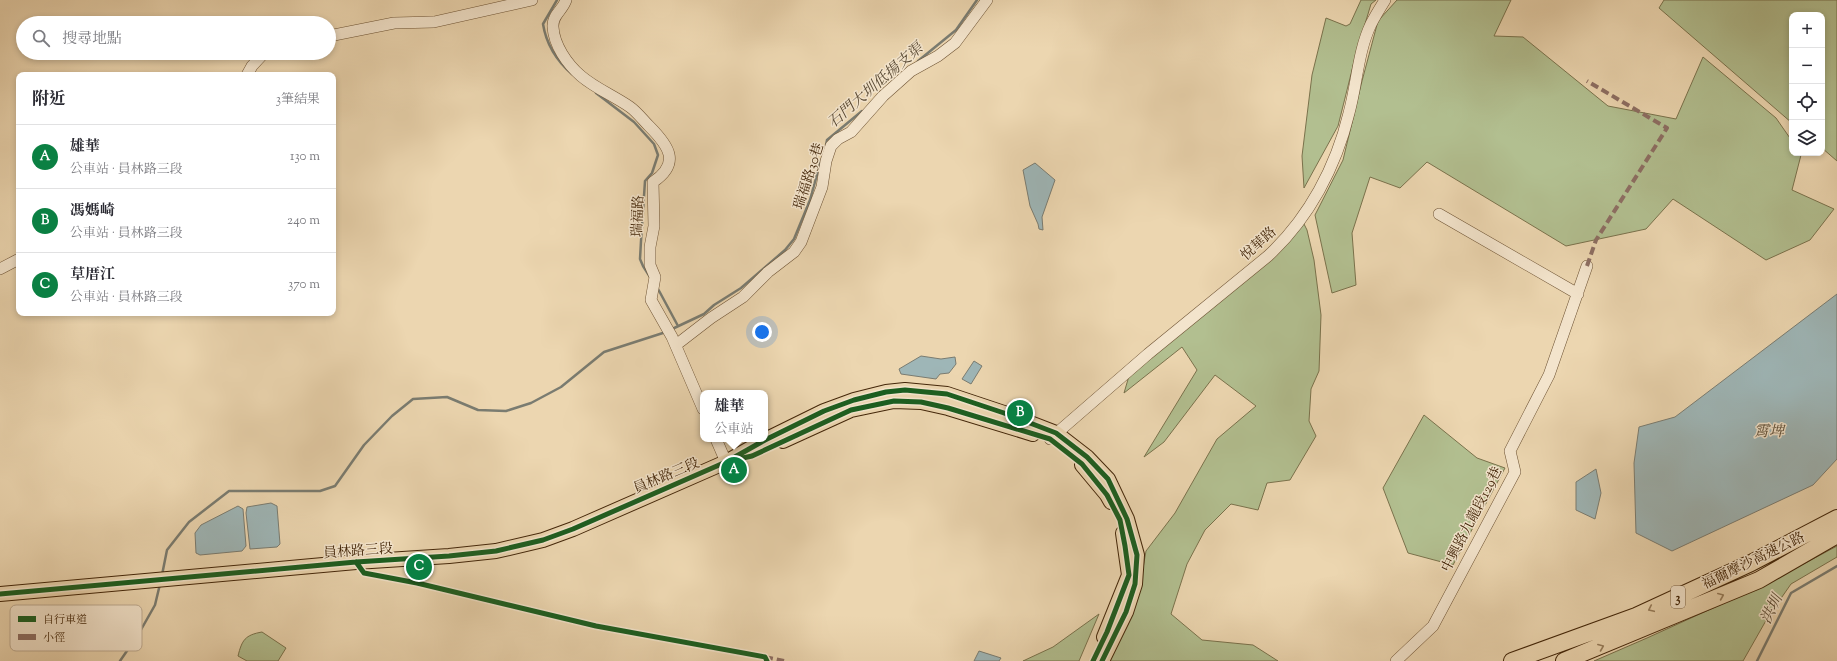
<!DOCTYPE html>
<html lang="zh-TW">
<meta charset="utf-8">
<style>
:root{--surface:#fff;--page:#f7f7f7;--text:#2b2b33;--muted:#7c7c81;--line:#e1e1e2;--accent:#0b8043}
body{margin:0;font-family:"Sorts Mill Goudy","Noto Serif TC",serif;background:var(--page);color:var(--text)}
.controls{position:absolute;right:12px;top:12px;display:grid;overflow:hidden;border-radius:8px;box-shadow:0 2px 6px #0003}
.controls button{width:36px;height:36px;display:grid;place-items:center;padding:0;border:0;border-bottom:1px solid var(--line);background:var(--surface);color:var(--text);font:20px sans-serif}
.you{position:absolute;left:762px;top:332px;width:14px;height:14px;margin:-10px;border:3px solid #fff;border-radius:50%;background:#1a73e8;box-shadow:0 0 0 6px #1a73e833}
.badge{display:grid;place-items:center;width:26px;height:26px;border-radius:50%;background:var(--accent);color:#fff;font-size:13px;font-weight:700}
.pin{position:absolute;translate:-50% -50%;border:2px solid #fff;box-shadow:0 1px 4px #0006}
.popup{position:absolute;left:700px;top:390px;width:68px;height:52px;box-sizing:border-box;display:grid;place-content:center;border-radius:8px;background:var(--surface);filter:drop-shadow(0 1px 3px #0005);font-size:13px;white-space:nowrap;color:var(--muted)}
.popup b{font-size:15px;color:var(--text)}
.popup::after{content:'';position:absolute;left:50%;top:100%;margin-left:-8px;border:8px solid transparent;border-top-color:var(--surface)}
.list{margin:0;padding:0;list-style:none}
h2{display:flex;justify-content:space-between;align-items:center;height:52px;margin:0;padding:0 16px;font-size:17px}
h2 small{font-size:13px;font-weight:400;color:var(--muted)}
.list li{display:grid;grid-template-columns:26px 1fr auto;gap:12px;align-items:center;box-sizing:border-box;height:64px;padding:0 16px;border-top:1px solid var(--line)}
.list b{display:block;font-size:15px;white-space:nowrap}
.list p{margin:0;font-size:13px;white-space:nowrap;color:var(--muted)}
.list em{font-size:13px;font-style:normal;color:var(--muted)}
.icon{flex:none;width:22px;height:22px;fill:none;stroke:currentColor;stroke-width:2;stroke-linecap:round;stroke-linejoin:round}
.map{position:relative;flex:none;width:1837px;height:661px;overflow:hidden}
.search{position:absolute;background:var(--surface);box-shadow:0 2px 6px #0003;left:16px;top:16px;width:320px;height:44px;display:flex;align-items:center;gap:10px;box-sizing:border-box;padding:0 14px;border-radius:22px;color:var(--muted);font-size:15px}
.panel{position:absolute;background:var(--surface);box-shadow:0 2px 6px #0003;left:16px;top:72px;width:320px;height:244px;border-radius:8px}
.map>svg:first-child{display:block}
.green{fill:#b2bf90;stroke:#7a724c}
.water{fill:#9eb6b7;stroke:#7a7c71}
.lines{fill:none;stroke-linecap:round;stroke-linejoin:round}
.stream{stroke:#7a7c71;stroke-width:2.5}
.minor-casing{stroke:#6d5233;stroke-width:12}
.major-casing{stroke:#432609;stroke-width:16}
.highway-casing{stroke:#432609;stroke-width:18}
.minor{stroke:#f3e4cc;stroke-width:11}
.major{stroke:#ecd6b0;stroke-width:14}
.highway{stroke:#ecd6b0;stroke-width:16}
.quiet{stroke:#8d6e63;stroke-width:4;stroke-dasharray:8 4;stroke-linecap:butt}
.cycleway-casing{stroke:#f3e4cc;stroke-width:8}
.cycleway{stroke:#1b5e20;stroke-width:5}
.oneway{stroke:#987e5c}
.labels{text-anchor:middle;stroke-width:3;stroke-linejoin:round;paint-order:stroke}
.shield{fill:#f3e4cc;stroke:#785f44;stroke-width:1}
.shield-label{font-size:13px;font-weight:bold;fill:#432609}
.street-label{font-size:14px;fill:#432609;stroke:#f3e4cc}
.water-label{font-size:15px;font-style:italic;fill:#5a4a34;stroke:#f3e4cc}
.key{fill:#f3e4cc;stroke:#beab92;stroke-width:1}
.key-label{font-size:11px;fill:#432609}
</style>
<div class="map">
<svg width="1837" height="661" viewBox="0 0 1837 661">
<rect width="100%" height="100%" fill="#ecd6b0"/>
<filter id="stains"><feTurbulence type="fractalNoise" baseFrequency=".005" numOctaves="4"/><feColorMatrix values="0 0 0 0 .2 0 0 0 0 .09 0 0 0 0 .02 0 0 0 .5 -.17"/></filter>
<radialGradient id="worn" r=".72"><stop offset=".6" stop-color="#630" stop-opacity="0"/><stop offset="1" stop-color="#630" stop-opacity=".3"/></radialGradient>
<path class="green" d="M1361 0H1376L1371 4 1356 54 1338 126 1304 188 1302 156 1312 75 1326 18 1346 26 1350 24Z
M1397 0H1511L1494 36 1523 37 1608 106 1676 119 1703 57 1776 118 1792 141V153H1800L1801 155 1792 190 1834 209 1810 240 1766 260 1673 199 1646 229 1566 246 1427 162 1400 188 1370 177 1352 233 1356 285 1332 293 1315 215 1343 160 1362 81 1378 21Z
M1664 0H1837V161L1822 148V15H1792V123L1659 8Z
M1304 224 1307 230 1314 260 1321 315 1319 371 1311 389 1309 421 1316 436 1290 480 1267 483 1258 510 1231 504 1205 530 1187 564 1171 614 1202 640 1253 645 1278 661H1103L1142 574 1146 551 1175 513 1217 439 1256 406 1215 375 1164 442 1144 457 1197 370 1182 347 1124 393 1129 376Z
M1424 415 1477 458 1505 468 1453 565 1408 553 1383 488Z
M1837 546V557L1791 584 1768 617 1743 661H1594L1647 638 1768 583Z
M1099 614 1079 661H1023L1053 647Z
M262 632 286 648 278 661H247L238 656C242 640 245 635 262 632Z"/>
<path class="water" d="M1035 163 1055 180 1042 217 1043 230 1039 229 1038 224 1030 206 1023 170Z
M1837 294V459L1813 485 1672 551 1636 533 1634 463 1639 427 1675 417Z
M921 356 941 359 955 357 956 364 949 373 940 374 936 379 901 374 899 369Z
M974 361 982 366 971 384 962 379Z
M1596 469 1601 493 1595 519 1576 510V482Z
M271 503 277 506 280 544 277 547 250 549 246 513 247 507Z
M238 506 243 509 246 546 242 551 200 555 196 553 195 533 201 525Z
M979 651 1001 658 999 661H974Z"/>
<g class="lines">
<path class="stream" d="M557 0 543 24C546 43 557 61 572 74
M918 61 956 30 977 0
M596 93 634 122 654 144 658 155 652 173 645 181 641 241 640 259 643 266 650 277
M826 145 827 140 862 111
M657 287 678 326
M670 330 704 314 714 305 741 288 785 250 794 239 810 200 821 160
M162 575 167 550 189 522 229 491H320L335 486 364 445 392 416 413 399 447 397 478 410 506 411 531 403 561 387 604 352 666 332
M120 661 138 635 155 605 160 584
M1757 661 1791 593 1837 566"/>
<g class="minor-casing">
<path id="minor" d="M566 0C563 10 552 15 553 27 554 45 567 64 581 76 595 88 614 96 630 107 637 112 643 120 649 126 669 146 681 163 653 182L654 226 650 247V265L655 277 651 300 672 337 703 409
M329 36 394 23 434 22 532 0
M247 75 252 66 264 53
M1439 214 1578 294
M0 269 19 259
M676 345 711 318 743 297 768 272 794 252 801 242 822 187 826 161 831 146 838 139 851 132 883 96 911 71 938 56 955 43 987 0
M716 439 726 462
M1050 439 1148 354 1268 256C1309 218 1336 167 1349 113 1357 84 1358 51 1371 24 1375 16 1380 8 1385 0
M1396 661 1433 626 1515 472 1510 451 1549 375 1587 266"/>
</g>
<g class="major-casing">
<path id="major" d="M783 441 851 410 894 401 921 402 948 408 1033 434
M1082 465 1107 495 1111 502
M0 594 356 562 449 556 496 551 543 540 573 529 726 462 765 440 824 411 854 400 886 392 905 390 947 394 1004 413 1056 433 1087 457 1108 479 1127 519 1137 555 1135 584 1126 612 1102 661
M1104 637 1129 575 1123 533"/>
</g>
<g class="highway-casing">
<path id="highway" d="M1512 661 1636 616 1751 563 1837 518
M1564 661 1759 580 1837 535"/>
</g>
<use href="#minor" class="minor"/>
<use href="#major" class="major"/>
<use href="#highway" class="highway"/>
<path class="quiet" d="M1587 266 1596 240 1667 128 1587 81
M765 657 784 661"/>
<g class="cycleway-casing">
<path id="cycleway" d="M738 459 752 456 851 410 894 401 921 402 948 408 1050 439 1082 464 1107 495 1120 520 1125 546 1129 575 1107 632 1093 661
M356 562 364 573 417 583 596 626 765 657 767 661
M0 594 356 562 449 556 496 551 543 540 573 529 726 462 765 440 824 411 854 400 886 392 905 390 947 394 1004 413 1056 433 1087 457 1108 479 1127 519 1137 555 1135 584 1126 612 1102 661"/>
</g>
<use href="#cycleway" class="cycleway"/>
</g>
<defs><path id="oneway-chevron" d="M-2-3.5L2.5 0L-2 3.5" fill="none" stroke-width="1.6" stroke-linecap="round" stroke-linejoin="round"/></defs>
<g class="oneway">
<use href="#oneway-chevron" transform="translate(1721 596) rotate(-23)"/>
<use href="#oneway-chevron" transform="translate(1651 609) rotate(155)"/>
<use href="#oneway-chevron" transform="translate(1601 647) rotate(-22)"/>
</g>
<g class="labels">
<rect class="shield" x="1671" y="586" width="14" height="22" rx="3"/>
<g class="shield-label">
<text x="1678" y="602">3</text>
</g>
<g class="street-label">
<text transform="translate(808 176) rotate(-72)" y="5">瑞福路30巷</text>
<text transform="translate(637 216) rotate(-87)" y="5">瑞福路</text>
<text transform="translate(1258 243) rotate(-42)" y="5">悅華路</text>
<text transform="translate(666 475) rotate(-23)" y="5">員林路三段</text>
<text transform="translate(1471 519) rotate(-63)" y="5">中興路九龍段129巷</text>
<text transform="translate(358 550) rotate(-4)" y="5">員林路三段</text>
<text transform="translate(1753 560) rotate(-26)" y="5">福爾摩沙高速公路</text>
</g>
<g class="water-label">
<text transform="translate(875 85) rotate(-41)" y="5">石門大圳低揚支渠</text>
<text x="1769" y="436">霄埤</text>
<text transform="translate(1771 609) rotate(-64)" y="5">洪圳</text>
</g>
</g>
<rect x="10" y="605" width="132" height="46" rx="6" class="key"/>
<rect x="18" y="616" width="18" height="6" fill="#1b5e20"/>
<rect x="18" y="634" width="18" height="6" fill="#8d6e63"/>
<g class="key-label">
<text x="43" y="623">自行車道</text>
<text x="43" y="641">小徑</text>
</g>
<rect width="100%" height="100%" filter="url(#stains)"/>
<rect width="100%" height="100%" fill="url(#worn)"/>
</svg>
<div class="controls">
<button>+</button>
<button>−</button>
<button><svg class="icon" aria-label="locate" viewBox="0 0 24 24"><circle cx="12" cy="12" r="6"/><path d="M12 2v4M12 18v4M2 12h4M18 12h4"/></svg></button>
<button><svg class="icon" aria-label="layers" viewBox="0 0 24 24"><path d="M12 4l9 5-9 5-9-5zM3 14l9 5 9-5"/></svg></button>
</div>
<div class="you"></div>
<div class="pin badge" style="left:734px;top:470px">A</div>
<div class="popup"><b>雄華</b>公車站</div>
<div class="pin badge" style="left:1020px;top:413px">B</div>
<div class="pin badge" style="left:419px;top:567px">C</div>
<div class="search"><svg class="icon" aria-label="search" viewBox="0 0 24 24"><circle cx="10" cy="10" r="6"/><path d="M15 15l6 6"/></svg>搜尋地點</div>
<section class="panel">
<h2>附近<small>3筆結果</small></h2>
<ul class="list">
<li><span class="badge">A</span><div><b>雄華</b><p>公車站 · 員林路三段</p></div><em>130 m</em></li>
<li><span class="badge">B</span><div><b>馮媽崎</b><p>公車站 · 員林路三段</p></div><em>240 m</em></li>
<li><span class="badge">C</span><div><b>草厝江</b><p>公車站 · 員林路三段</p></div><em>370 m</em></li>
</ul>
</section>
</div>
